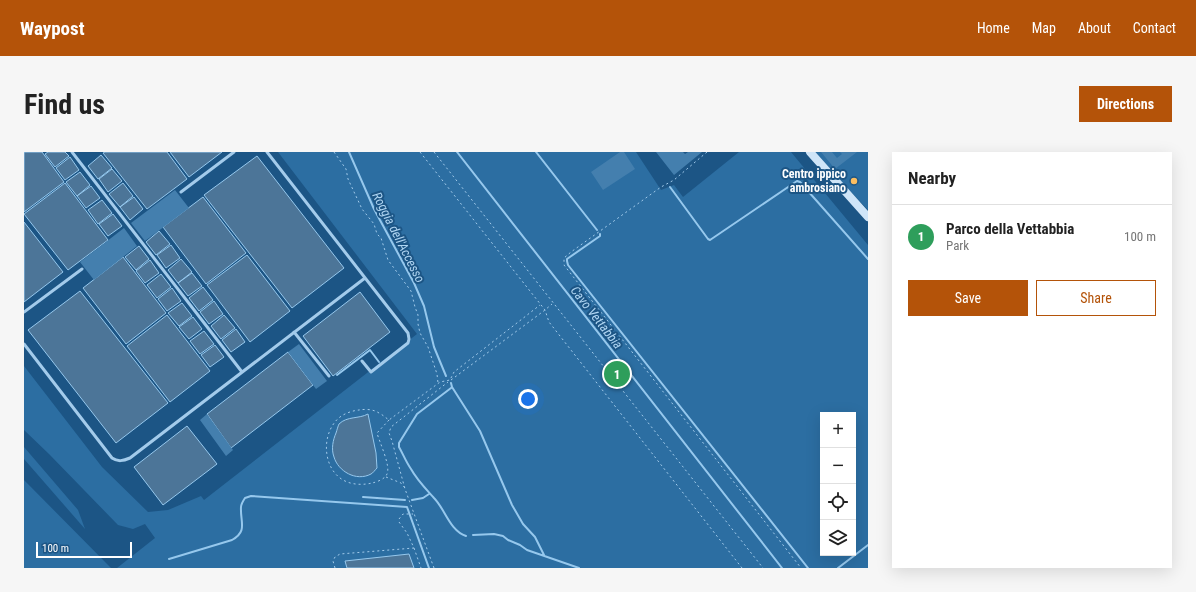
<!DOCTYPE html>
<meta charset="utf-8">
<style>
:root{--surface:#fff;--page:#f6f6f6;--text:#222;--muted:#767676;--line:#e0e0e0;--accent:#b45309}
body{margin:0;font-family:"Roboto Condensed",sans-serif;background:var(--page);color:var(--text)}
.controls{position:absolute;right:12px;bottom:12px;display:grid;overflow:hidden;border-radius:0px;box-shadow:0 4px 16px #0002}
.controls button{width:36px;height:36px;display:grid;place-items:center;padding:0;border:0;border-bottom:1px solid var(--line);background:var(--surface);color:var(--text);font:20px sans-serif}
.scale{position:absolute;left:12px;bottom:10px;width:96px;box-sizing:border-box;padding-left:4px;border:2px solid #fff;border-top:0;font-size:11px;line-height:14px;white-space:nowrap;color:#fff;-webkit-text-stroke:3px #1c5585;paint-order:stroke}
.you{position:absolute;left:504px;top:247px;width:14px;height:14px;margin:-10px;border:3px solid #fff;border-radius:50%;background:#1a73e8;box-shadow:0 0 0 6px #1a73e833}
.badge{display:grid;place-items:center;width:26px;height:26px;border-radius:50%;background:var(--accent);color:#fff;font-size:13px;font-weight:700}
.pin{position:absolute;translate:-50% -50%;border:2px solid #fff;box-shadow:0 1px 4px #0006}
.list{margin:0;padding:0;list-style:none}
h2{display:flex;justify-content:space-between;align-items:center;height:52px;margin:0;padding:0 16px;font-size:17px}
h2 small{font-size:13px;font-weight:400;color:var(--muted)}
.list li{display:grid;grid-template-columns:26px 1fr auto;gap:12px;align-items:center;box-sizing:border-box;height:64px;padding:0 16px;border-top:1px solid var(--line)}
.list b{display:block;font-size:15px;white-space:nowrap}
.list p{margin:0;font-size:13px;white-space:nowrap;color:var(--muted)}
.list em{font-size:13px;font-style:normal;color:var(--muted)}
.actions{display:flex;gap:8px;padding:12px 16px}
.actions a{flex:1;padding:9px 0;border:1px solid var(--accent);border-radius:0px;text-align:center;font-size:14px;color:var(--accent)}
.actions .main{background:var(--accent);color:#fff}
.icon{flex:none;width:22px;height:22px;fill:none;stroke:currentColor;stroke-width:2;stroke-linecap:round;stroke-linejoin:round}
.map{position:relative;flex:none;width:844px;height:416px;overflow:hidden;border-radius:0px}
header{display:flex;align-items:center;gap:24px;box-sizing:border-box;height:56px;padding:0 20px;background:var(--accent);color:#fff}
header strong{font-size:19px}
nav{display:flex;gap:22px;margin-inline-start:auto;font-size:14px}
.intro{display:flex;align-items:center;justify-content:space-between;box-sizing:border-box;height:96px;padding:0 24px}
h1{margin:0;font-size:28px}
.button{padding:10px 18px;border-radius:0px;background:var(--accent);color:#fff;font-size:14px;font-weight:700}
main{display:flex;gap:24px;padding:0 24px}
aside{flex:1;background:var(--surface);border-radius:0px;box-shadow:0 4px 16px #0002}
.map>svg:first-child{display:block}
.green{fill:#2c6ea2;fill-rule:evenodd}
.water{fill:#4c7598;stroke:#96c8ed}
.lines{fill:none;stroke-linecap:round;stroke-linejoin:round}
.stream{stroke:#96c8ed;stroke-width:2}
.building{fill:#447fae}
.path{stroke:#a3cbeb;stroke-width:1;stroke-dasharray:2 3;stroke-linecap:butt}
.lane{stroke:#a3cbeb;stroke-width:3}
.secondary{stroke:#cfe5f8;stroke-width:8}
.poi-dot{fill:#fbbe61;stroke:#1c5585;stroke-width:1.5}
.labels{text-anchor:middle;stroke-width:4;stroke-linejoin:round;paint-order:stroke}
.poi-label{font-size:12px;font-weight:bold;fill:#fff;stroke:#1c5585;text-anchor:end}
.water-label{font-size:13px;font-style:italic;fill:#afd5f2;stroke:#1c5585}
</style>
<header>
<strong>Waypost</strong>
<nav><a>Home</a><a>Map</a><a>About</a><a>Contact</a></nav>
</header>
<div class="intro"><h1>Find us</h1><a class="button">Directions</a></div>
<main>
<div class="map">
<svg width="844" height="416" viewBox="0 0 844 416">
<rect width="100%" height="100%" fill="#1c5585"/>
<path class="green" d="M254 0H612L637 38 650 33 659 45 715 0H767L844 93V416H93L131 386 121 372 109 377 94 373 25 302 0 278V214L78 315 124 360 144 358 177 344 180 348 393 182ZM799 263H829V401H799Z
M789 0H844V58Z
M0 295 54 358 61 377 0 307Z
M0 328 87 416H0Z"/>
<path class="water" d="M0 0H18L40 30 0 60Z
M24 0H41L45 4 31 15 21 2Z
M81 0H143L163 27 123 57 79 1Z
M146 0H198L165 25Z
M77 3 88 16 74 27 64 14Z
M233 4 320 116 268 156 180 43Z
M46 5 55 18 41 28 32 16Z
M88 17 98 29 84 40 75 27Z
M56 20 66 33 53 44 42 30Z
M41 31 84 88 44 118 0 62Z
M99 31 109 44 96 55 85 42Z
M67 34 76 46 62 56 53 44Z
M110 45 119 57 106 68 96 55Z
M179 45 222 101 182 132 139 75Z
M78 48 88 61 74 72 64 58Z
M89 62 98 74 84 84 75 72Z
M0 70 39 120 0 150Z
M135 79 146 92 132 103 122 90Z
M147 93 156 106 142 116 133 103Z
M115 94 125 107 112 118 101 105Z
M223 103 266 159 226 190 183 133Z
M99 105 142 161 102 192 59 136Z
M157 107 168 120 154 131 144 118Z
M126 108 135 121 121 131 112 119Z
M168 121 178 134 164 144 154 131Z
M137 122 147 135 133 146 123 133Z
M179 135 189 148 175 159 165 146Z
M148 136 157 149 143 159 134 147Z
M56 139 144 251 92 291 4 178Z
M336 140 366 180 309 224 279 184Z
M190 149 199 162 185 172 176 160Z
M158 151 168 164 155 174 144 161Z
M143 163 186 219 146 250 103 194Z
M200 163 211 176 197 187 187 174Z
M169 165 178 177 165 187 155 175Z
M212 177 221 190 207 200 198 188Z
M180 179 190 192 176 202 166 189Z
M191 193 200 205 186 215 177 203Z
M264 200 289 233 207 296 183 262Z
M344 262 352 301 353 316C351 318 349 321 347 322 332 330 314 319 310 305 307 297 309 288 312 281 313 278 314 274 315 272 323 264 335 267 344 262Z
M163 274 193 312 139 353 110 315Z
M385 402 390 416H323L321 409Z"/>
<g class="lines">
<path class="stream" d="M325 0 350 57 390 131 400 154 410 195 422 224
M433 0 758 416
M512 0 573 78
M646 35 684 87 686 88 773 29 776 30 844 107
M576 82V84L543 107V109L544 113 784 416
M313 223 346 198 355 210
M427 231 428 235 427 236 393 262 375 291V295C379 302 382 310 387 317 393 328 402 337 410 346 421 357 426 379 442 384
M428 235 456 279 488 353 499 372 511 385 520 403
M339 345 381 348
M388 348 399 346 405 342
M449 383 470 382 479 384 484 388 496 393 503 398 555 416
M145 407 208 388C224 379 216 370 217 355 217 352 219 349 221 346L227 344 383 355 405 416
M814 416 844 393"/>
</g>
<path class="building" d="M596 0H600L611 17 579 38 567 20Z
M632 0H659L661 2 664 0H678L650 23Z
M797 0H808L813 6 818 2 816 0H833L811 17Z
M151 38 165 56 121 89 107 71Z
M100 76 113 94 70 128 56 110Z
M275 192 303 229 292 237 264 200Z
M183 262 209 298 202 304 176 268Z"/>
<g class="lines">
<path class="path" d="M310 0 322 17 324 27 338 57 350 72 353 82 357 86 364 108 387 139 391 155 394 163V172L396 181 404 195 413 222 414 231
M396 0 521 158 525 170 718 416
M410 0 739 416
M683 0 650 28 637 35 547 100 540 106V113L777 416
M427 228 521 158 528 152
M365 268 353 281C355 289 367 314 363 322 361 327 353 330 348 331 340 333 329 333 321 329 300 319 297 287 311 270 316 263 326 259 335 258 341 257 349 257 355 261 359 263 362 266 365 268L416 230 426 228 430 220 516 153
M362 325 377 331 381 336
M390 396 397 416
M311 416 309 409 311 405 316 402 390 396 383 381 375 370V367L379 362H389
M410 416 381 337 368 289 365 281 367 275 424 230"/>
<path class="lane" d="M48 0 218 220
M243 0 384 181 385 187 384 191 347 220 338 209
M157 40 210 0
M0 160 58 117
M270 180 305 224
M0 192 88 306C94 310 99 309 106 306L341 126"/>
<path class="secondary" d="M786 0 844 65"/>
</g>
<circle class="poi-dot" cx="830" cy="29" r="4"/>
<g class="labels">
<g class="poi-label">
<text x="822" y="26">Centro ippico<tspan x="822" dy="14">ambrosiano</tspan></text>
</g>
<g class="water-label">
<text transform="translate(375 85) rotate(63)" y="5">Roggia dell'Accesso</text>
<text transform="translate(573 165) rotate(52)" y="5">Cavo Vettabbia</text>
</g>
</g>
</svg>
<div class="controls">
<button>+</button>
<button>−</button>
<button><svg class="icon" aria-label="locate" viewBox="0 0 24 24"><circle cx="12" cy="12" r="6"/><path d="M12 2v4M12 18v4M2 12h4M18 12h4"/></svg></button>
<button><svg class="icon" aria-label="layers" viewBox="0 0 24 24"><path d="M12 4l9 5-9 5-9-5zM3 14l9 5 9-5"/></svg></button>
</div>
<div class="scale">100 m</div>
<div class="you"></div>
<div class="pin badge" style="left:593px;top:222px;background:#2e9e5b">1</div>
</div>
<aside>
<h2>Nearby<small></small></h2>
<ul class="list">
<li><span class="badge" style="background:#2e9e5b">1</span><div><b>Parco della Vettabbia</b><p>Park</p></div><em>100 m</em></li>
</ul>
<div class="actions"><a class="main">Save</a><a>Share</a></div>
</aside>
</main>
